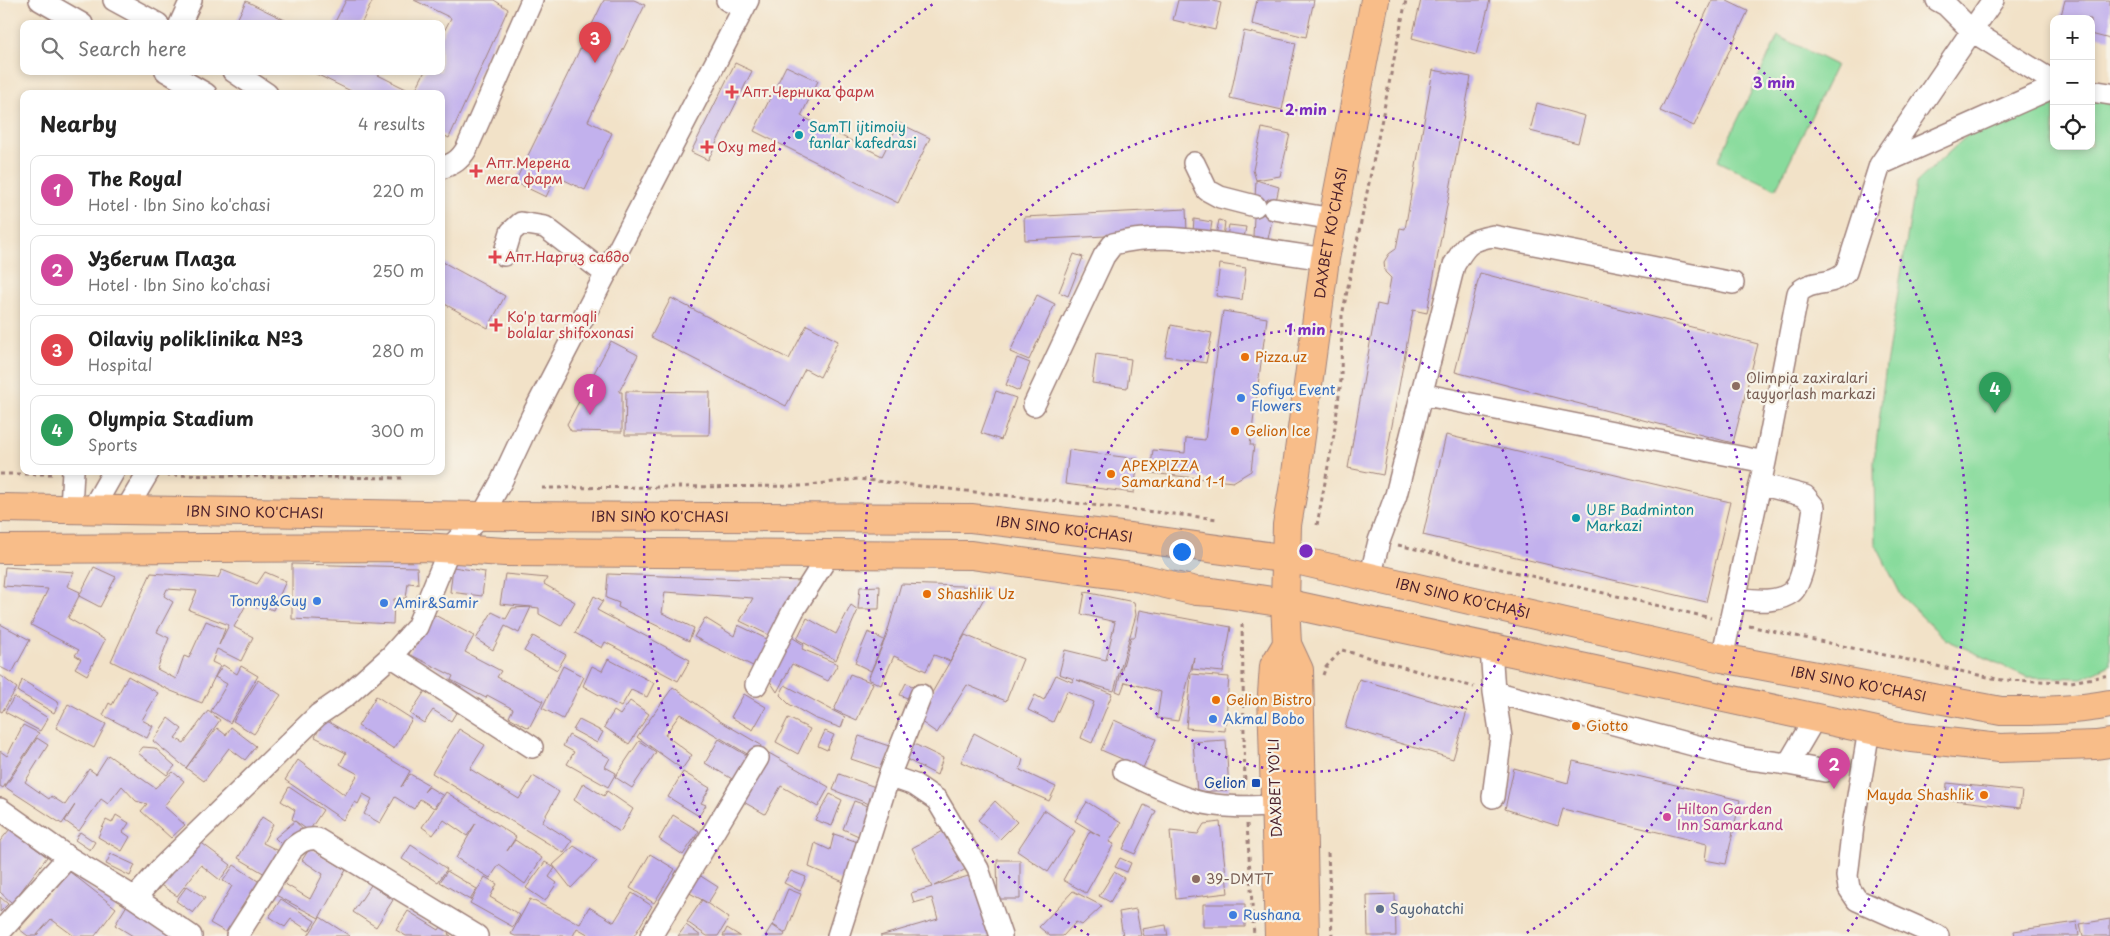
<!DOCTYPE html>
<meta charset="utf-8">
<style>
:root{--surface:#fff;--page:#f2f2f2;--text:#222;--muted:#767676;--line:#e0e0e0;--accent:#7c3aed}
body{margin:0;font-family:"Playpen Sans",sans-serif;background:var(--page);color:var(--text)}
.controls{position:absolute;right:15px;top:15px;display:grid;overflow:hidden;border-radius:10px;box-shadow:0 2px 8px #0003}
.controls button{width:45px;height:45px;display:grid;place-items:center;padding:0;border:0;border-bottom:1px solid var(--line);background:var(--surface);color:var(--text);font:25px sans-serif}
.you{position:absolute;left:1181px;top:551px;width:18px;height:18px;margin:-12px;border:4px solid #fff;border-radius:50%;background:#1a73e8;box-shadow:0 0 0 8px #1a73e833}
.badge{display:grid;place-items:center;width:32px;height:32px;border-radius:50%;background:var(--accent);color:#fff;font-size:16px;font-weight:700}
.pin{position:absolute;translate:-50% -41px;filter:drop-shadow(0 1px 2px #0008)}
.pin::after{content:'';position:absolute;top:26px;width:18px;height:15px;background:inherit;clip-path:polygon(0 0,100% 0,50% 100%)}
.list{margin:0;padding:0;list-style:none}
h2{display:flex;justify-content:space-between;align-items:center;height:65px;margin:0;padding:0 20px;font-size:21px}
h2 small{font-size:16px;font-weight:400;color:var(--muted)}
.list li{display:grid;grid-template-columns:32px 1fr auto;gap:15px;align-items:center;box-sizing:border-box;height:70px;margin:0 10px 10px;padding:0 10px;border:1px solid var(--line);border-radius:10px}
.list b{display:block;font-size:19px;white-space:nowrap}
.list p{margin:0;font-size:16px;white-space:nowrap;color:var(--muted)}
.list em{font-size:16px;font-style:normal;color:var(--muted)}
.icon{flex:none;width:28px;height:28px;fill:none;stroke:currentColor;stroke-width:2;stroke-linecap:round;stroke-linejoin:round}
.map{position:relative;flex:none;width:2110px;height:936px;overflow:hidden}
.search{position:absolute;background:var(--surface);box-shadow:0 2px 8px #0003;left:20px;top:20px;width:425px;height:55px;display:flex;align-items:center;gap:12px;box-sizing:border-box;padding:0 18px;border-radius:10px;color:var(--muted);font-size:19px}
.panel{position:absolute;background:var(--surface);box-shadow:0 2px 8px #0003;left:20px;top:90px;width:425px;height:385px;border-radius:10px}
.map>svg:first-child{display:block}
.green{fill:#88db9c;stroke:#697d64}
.building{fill:#c2b1ed;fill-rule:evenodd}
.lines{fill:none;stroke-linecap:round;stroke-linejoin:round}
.minor-casing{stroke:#9e807a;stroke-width:24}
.major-casing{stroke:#9e807a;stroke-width:30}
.path{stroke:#9e807a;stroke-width:3;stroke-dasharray:4 4;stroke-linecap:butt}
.minor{stroke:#fff;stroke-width:21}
.major{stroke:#f8bd89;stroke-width:28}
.ring{fill:none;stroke:#7b2cbf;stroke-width:2.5;stroke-dasharray:2.5 5}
.health-dot{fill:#e0444e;stroke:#f7f3e8;stroke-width:2}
.culture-dot{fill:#0f9aa8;stroke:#f7f3e8;stroke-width:2}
.food-dot{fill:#e8710a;stroke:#f7f3e8;stroke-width:2}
.education-dot{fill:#8d6e63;stroke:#f7f3e8;stroke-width:2}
.shop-dot{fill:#3f7fe0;stroke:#f7f3e8;stroke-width:2}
.transit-dot{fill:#1a4fb4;stroke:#f7f3e8;stroke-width:2}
.hotel-dot{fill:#d1479c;stroke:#f7f3e8;stroke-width:2}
.service-dot{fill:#5c6f8a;stroke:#f7f3e8;stroke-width:2}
.labels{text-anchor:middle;stroke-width:4.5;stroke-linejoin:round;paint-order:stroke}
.health-label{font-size:14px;fill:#be3a42;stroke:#f7f3e8;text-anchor:start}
.culture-label{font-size:14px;fill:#0d838f;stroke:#f7f3e8;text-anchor:start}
.street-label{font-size:14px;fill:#4a1f2b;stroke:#f7f3e8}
.food-label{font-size:14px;fill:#c56008;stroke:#f7f3e8;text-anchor:start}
.education-label{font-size:14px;fill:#785e54;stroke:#f7f3e8;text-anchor:start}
.shop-label{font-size:14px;fill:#366cbe;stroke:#f7f3e8;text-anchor:start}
.transit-label{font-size:14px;fill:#164399;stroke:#f7f3e8;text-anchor:end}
.hotel-label{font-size:14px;fill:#b23c85;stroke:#f7f3e8;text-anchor:start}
.service-label{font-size:14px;fill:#4e5e75;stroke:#f7f3e8;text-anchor:start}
.centre{fill:#7b2cbf;stroke:#f7f3e8;stroke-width:2.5}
.ring-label{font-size:15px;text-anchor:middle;font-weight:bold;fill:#7b2cbf;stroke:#f7f3e8;stroke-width:4.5;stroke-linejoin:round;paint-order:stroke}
</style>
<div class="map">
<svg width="2110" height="936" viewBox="0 0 2110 936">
<rect width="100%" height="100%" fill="#f7f3e8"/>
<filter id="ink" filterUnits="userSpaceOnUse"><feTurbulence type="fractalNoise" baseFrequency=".02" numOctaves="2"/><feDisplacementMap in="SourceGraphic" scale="10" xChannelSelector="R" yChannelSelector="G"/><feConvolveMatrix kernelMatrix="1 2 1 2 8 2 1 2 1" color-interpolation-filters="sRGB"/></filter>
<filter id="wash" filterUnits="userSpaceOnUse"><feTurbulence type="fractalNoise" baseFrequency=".0096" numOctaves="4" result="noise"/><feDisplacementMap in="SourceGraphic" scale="20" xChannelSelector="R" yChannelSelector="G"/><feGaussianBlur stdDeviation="1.12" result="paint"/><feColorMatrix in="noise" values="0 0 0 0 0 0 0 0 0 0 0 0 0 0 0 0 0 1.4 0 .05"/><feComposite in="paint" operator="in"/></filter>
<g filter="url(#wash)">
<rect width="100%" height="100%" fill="#f2e2c8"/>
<path class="green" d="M1778 36 1836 65 1776 189 1718 161Z
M2054 90V146H2091V94L2110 96V665L2083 678 2027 677 1945 639 1902 597 1875 543 1874 461 1886 365 1916 183 1988 116Z"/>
<g id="blocks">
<path class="building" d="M346 0H373L361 24H334Z
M414 0H494L508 9 449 138 441 134V94H357L310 71H370L414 93 425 71H441V37L451 18Z
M604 0H634L645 5 588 121 612 133 585 190 556 176 546 197 515 182Z
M1178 0H1210L1221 3 1215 30 1173 20Z
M1257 0H1314L1306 37 1252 24Z
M1421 0H1490L1476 55 1412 38Z
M1712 0H1725L1748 11 1694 126 1660 111Z
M2065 0H2110V39L2091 34V19H2060Z
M246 1 293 24H235Z
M1244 31 1296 43 1282 110 1230 98Z
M735 63 752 71 708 160 691 152Z
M786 66 818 81 801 116 882 156 899 123 930 138 898 203 754 131Z
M1433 70 1471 77 1427 313 1413 310 1383 475 1348 468 1377 304 1386 306 1391 278 1385 272 1384 262 1389 254 1396 249 1400 228 1405 229Z
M1537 103 1585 116 1578 143 1530 131Z
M1262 128 1290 134 1280 176 1256 180 1253 170Z
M1256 180 1279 187 1268 239 1253 236Z
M1186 209 1187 232 1025 240 1024 217Z
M1194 219 1212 222 1210 234 1193 232Z
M1219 220 1225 222 1223 237 1216 235Z
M1229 225 1246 227 1244 238 1227 236Z
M1074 254 1083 257 1068 296 1059 292Z
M441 261 505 296 488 328 441 302Z
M1220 264 1246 268 1242 300 1216 296Z
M1480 273 1758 344 1733 443 1455 372Z
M1037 295 1055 304 1029 360 1010 352Z
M671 298 789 359 807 325 838 341 820 377 805 369 786 406 651 337Z
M1223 311 1267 318 1250 445H1254L1251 471 1233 482 1150 473 1153 450 1185 453 1186 438 1205 440Z
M1171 325 1212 333 1206 363 1165 356Z
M611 341 638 355 619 392H622V432L571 431 567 424Z
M1096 354 1131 359 1127 388 1092 383Z
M1017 358 1030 363 1019 391 1006 385Z
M626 391 710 392 709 435H625Z
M996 391 1016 398 1001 440 981 433Z
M1446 435 1730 502 1706 602 1423 535Z
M1069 450 1138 459 1134 493 1065 484Z
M292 564 417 567 418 584 408 583 406 598 394 599 393 624 292 619Z
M5 567 74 572 67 586 80 592 79 596 94 567 116 577 100 607 79 596 68 618 105 640 87 675 75 668 81 659 75 655 79 650 31 625 48 589 3 586Z
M453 567 485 572 482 596 450 592Z
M222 570 257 584 265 572 286 581 273 610 260 605 258 608 247 603 234 627 253 637 241 661 217 649 212 662 220 666 202 703 171 691 111 661 151 573 218 578ZM167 589 197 591 189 610 229 625 219 645 225 629 206 621 189 658 184 656 176 679 157 669 169 638 157 632 173 602 164 596Z
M505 574 547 578 544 584 575 602 561 626 539 614V608L531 607 519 633 505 626 493 650 476 639 492 612 506 619 512 608 531 607 500 604Z
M608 574 802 581 773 637 740 621 753 598 665 592 662 613 694 628 689 641 618 607 619 603 606 598Z
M901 584 990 587 950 661 934 655 926 671 894 656 881 685 868 679 886 637Z
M880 586 879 609H858L860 587Z
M1085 592 1134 602 1136 615 1114 691 1077 680 1112 694 1092 743 1081 738 1094 702 1067 691 1053 722 1028 710 1035 695 1044 700 1056 675 1072 682 1074 679 1059 674 1065 650 1106 660 1115 622 1081 614Z
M594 596 603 601 597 610 690 660 678 681 605 642 602 648 575 633Z
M851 605 858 610 836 660 797 639 807 618 836 634Z
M1140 610 1231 627 1223 672 1192 669 1194 657 1178 721 1157 718 1161 692 1125 682 1121 693 1116 691 1131 637H1135Z
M431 613 474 636 465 652 501 671 497 677 543 701 529 728 509 717 513 709 487 695 486 698 451 680 453 676 409 654Z
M705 618 734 636 738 625 771 641 757 668 694 637Z
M0 624 30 640 12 673 0 667Z
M868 632 884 640 871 671 855 663Z
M787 634 804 645 802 649 838 664 828 681 792 664 777 692 766 675Z
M965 635 1023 659 1006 701 967 685 937 733 917 719Z
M533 636 566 655 557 670 524 651Z
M608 659 654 683 647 697 631 690 621 707 583 686 592 666 602 671Z
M223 665 237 674 241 666 258 676 230 723 211 711 227 684 215 677Z
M563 666 584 677 563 719 542 708Z
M850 674 873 683 857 720 834 710Z
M1191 674 1229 677 1225 731 1186 728Z
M0 675 17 688 2 712 0 711Z
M128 676 158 693 142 720 153 726 147 738 103 715 109 703 112 705Z
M1359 679 1467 711 1453 759 1345 727Z
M22 680 59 703 54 713 18 692Z
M258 680 281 695 254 734 233 721Z
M906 683 918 689 912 700 900 695Z
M785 685 845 717 841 728 814 718 789 704 780 695Z
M673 687 720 721 761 745 754 758 680 714 665 735 692 755 682 769 637 737Z
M425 691 457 711 451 721 433 710 424 723 410 714Z
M744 694 766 707 753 730 731 717Z
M376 696 412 719 394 749 358 726Z
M14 697 48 718 40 731 5 712Z
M630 701 649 714 629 744 604 727 614 711 620 715Z
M68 704 106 724 94 748 56 728Z
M208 711 220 720 186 768 153 741 168 718 182 729 175 738 184 743Z
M788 718 810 729 798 754 776 742Z
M324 719 410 771 401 787 410 774 429 785 424 792 429 787 442 795 434 808 420 799 414 809 395 797 380 823 364 814 372 799 363 794 358 804 355 802 343 820 285 780 298 760 345 795 358 774 340 764 346 753 315 737Z
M579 720 603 732 597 743 573 730Z
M1114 720 1156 739 1143 768 1101 750Z
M23 725 39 733 3 788 0 786V751L7 756Z
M231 727 256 746 245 760 229 748 204 781 186 768 217 728 226 735Z
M459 729 485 745 470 769 519 799 533 776 559 792 542 822 572 841 564 853 432 773Z
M825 731 834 735 827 750 818 746Z
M974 733 1023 759 1020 770 1056 787 1049 801 961 762Z
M569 735 610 758 605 767 616 773 608 787 567 764 574 752 563 746Z
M859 736 892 747 884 770 851 759Z
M37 738 48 745 25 782 49 799 51 796 65 805 89 769 96 774 108 755 155 788 173 772 184 781 164 806 185 825 171 838 141 811 147 804 136 801 122 786 108 804 101 799 79 831 65 821 75 805 62 824 5 787Z
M719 739 753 759 739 783 705 763Z
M1226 740 1229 790 1197 792 1193 742Z
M639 741 656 752 632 788 615 777Z
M912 743 943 758 937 775 906 759Z
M143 747 155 748 175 766 167 775 138 753Z
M767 752 829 787 818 807 781 786 765 814 740 800Z
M1573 761 1740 800 1726 864 1705 860 1707 844 1563 809 1558 826 1505 809 1514 768 1568 783Z
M683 772 710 788 701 803 706 805 699 816 668 797Z
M839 774 878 788 872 805 833 790Z
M583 783 604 796 607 791 633 809 620 832 574 800Z
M1947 783 2022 791 2020 808 1946 799Z
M289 787 323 810 309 831 295 821 305 832 285 848 275 838 295 821 292 819 295 810 281 801Z
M446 792 516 837 507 851 515 840 542 858 525 884 499 865 490 878 456 858 476 823 467 836 444 820 433 835 422 827Z
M830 794 842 800 832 826 815 820Z
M854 801 874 808 863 838 843 829Z
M995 801 1017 822 1000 839 978 820Z
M1087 802 1121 823 1109 842 1114 844 1086 893 1063 880 1090 831 1100 836 1075 821Z
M1144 805 1156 811 1135 854 1123 849Z
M1044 810 1075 831 1048 872 1017 851Z
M116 815 129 823 123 832 130 837 122 851 98 837 106 820 112 823Z
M673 815 699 831 683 855 659 839Z
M262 817 273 824 263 843 279 851 265 874 238 858Z
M1220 822 1228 893 1176 899 1170 831 1198 834 1204 824Z
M10 829 47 857 12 903 0 892V841Z
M945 830 966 869 934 886 972 875 996 936H880L938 919 932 898 914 903 911 893 932 887 912 848Z
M80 832 95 842 90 850 75 840Z
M834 834 861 843 846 883 809 867 815 843 830 850Z
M199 841 231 865 220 880 201 865 177 896 159 884Z
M411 845 447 869 438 882 402 859Z
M574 846 597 861 571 888 553 865Z
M310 848 346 870 319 918 272 893 280 881 310 899 323 874 302 860Z
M111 854 135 865 130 876 106 864Z
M650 854 675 869 654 903 630 888Z
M1120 858 1131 863 1127 872 1115 867Z
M997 860H1020V899H998Z
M545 862 555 868 549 877 557 883 545 901 526 888Z
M234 865 261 883 229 934 210 923 232 886 223 881Z
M447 871 477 889 470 900 440 882Z
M791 871 806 877 800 891 784 883Z
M70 872 116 908 95 936H74L51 919 36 936H28L19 929Z
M1114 872 1124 878 1110 902 1099 896Z
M696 873 718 887 708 903 684 890Z
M485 877 497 884 490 897 520 915 513 927 470 903Z
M371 885 393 900 376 927 353 912Z
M187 886 205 898 193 913 176 901Z
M788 889 801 894 786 933 773 925Z
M1073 891 1102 906 1082 925 1076 922 1063 936H1050L1039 927Z
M632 893 652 906 634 936H591L577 928 573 936H515L511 934 530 899 580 924 589 907 614 922Z
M1395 894 1396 936H1368L1367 895Z
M0 897 8 904 0 912Z
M281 899 315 921 309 931 291 919 285 927 269 917Z
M702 900 729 918 718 936H707L687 922Z
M1203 904H1245V927H1203Z
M127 905 178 936H133L115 925Z
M1136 909 1141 936H1123L1119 912Z
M408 911 439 930 446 919 454 924 448 934 451 936H406L396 930Z
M320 917 350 936H308Z
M2110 919V936H2083L2080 924Z
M2077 922 2079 936H2015L2014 931Z
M686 925 701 936H678Z
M772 925 785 934 784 936H765Z
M1166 925 1168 936H1144L1142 929Z
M727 928 740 936H723Z"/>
</g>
</g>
<g filter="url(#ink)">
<use href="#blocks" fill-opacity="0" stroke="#9e807a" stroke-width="1"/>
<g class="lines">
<g class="minor-casing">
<path id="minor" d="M40 0 82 24
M114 0 158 24
M727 0 744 8
M1937 0 1946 5 1972 31 2054 82
M180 24 191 0
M166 71 206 94
M233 71 267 94
M2091 91 2110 94
M1194 163 1207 190 1220 197 1255 206
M1881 164 2054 87
M441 168C454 164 460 160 467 148L532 0
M1274 209 1333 219
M504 255 511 232 521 223 545 227 606 274
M1421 394 1765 462
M1034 405 1104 256 1113 244C1152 234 1186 239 1226 244 1259 249 1292 254 1325 259
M71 508 73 471
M93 508 114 471
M126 510 149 471
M1370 578 1379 541 1396 495 1454 265C1466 245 1469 240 1493 236L1733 283
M1735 598C1753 600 1776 604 1792 592 1805 581 1811 525 1814 507L1805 496 1760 484
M1491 648 1494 692 1501 737 1493 797
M391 656 532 747
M1722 658 1765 462 1798 293C1813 278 1830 288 1846 272L1880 165 1993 0
M756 685 793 611 829 554
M1494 692 1742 758 1788 764 1815 718
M1869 730 1853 826 1847 876 1849 888 1857 900 1938 936
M1788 764 1825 771
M1124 771C1147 782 1170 794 1195 801 1220 808 1249 807 1275 806
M889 776 915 785 937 800 978 869 1001 936
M0 809 68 857 135 898 191 936
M135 898 163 866 318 715 346 696 391 656 417 627 450 547 482 516 501 482 532 416 748 0
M0 932 68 857
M237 936 293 848C301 841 307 838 317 839L477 936
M651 936 758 758
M838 936 889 776 921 695"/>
</g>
<g class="major-casing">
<g id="major">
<path id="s1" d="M0 508 482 516 971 518 1137 538 1296 560 1722 658 2001 711C2037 711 2074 711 2110 704"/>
<path d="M0 549 422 547 505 552 971 555 1140 578 1196 591 1212 592 1285 603 1904 737 1999 748 2096 745 2110 743"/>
<path d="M1279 936 1272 694 1274 666 1287 644"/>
<path id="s2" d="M1305 936 1299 670 1287 644 1285 603 1287 525 1296 473 1325 259 1375 0"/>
</g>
</g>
<path class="path" d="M0 474H55
M166 475 403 478
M542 488 803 486 858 479 1218 519
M1317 525 1334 434 1341 380 1342 316 1406 0
M1398 545 1711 618
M1242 624 1245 788
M1749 626 2002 680 2071 682 2110 675
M1323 675 1326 667 1342 650 1474 687
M1247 824 1254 936
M1328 853 1332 936"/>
<use href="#minor" class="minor"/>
<use href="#major" class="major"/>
</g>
</g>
<g class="ring">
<circle cx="1306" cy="551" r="221"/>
<path d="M1089 935A441 441 0 1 1 1523 935"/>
<path d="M767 935A662 662 0 0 1 936 2M1676 2A662 662 0 0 1 1845 935"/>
</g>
<g class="health-dot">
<path d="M729.5 84.5h5v5h5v5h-5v5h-5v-5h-5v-5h5z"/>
<path d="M704.5 139.5h5v5h5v5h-5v5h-5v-5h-5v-5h5z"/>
<path d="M473.5 163.5h5v5h5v5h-5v5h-5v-5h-5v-5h5z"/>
<path d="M492.5 249.5h5v5h5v5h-5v5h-5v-5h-5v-5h5z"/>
<path d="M493.5 317.5h5v5h5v5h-5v5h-5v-5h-5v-5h5z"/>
</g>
<g class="culture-dot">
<circle cx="799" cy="135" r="5"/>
<circle cx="1576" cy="518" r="5"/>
</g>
<g class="food-dot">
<circle cx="1245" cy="357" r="5"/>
<circle cx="1235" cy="431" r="5"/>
<circle cx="1111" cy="474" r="5"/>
<circle cx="927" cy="594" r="5"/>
<circle cx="1216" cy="700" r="5"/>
<circle cx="1576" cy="726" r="5"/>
<circle cx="1984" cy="795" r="5"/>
</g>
<g class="education-dot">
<circle cx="1736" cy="386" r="5"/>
<circle cx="1196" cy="879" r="5"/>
</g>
<g class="shop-dot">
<circle cx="1241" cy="398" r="5"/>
<circle cx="317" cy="601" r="5"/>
<circle cx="384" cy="603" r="5"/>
<circle cx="1213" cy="719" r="5"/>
<circle cx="1233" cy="915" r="5"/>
</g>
<rect class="transit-dot" x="1251" y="778" width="10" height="10" rx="2.5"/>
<circle class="hotel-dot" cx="1667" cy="817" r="5"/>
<circle class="service-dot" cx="1380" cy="909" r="5"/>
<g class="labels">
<g class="health-label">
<text x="742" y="97">Апт.Черника фарм</text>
<text x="717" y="152">Oxy med</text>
<text x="486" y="168">Апт.Мерена<tspan x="486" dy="16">мега фарм</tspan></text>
<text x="505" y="262">Апт.Наргиз савдо</text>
<text x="507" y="322">Ko'p tarmoqli<tspan x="507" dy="16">bolalar shifoxonasi</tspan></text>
</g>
<g class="culture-label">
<text x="809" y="132">SamTI ijtimoiy<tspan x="809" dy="16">fanlar kafedrasi</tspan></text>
<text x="1586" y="515">UBF Badminton<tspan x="1586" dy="16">Markazi</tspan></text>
</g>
<g class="street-label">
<text dy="5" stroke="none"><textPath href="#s2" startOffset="709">DAXBET KO'CHASI</textPath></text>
<text dy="5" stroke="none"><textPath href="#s1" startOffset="255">IBN SINO KO'CHASI</textPath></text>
<text dy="5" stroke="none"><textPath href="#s1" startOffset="660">IBN SINO KO'CHASI</textPath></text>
<text dy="5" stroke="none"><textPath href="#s1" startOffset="1065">IBN SINO KO'CHASI</textPath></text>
<text dy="5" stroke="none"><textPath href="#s1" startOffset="1470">IBN SINO KO'CHASI</textPath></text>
<text dy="5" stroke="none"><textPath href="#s1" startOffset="1875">IBN SINO KO'CHASI</textPath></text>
<text transform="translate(1275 788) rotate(-92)" y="5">DAXBET YO'LI</text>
</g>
<g class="food-label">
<text x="1255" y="362">Pizza.uz</text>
<text x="1245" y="436">Gelion Ice</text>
<text x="1121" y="471">APEXPIZZA<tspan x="1121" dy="16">Samarkand 1-1</tspan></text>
<text x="937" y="599">Shashlik Uz</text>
<text x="1226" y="705">Gelion Bistro</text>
<text x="1586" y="731">Giotto</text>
<text x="1974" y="800" text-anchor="end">Mayda Shashlik</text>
</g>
<g class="education-label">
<text x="1746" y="383">Olimpia zaxiralari<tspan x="1746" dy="16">tayyorlash markazi</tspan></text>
<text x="1206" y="884">39-DMTT</text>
</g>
<g class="shop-label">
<text x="1251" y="395">Sofiya Event<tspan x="1251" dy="16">Flowers</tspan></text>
<text x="307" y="606" text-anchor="end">Tonny&amp;Guy</text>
<text x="394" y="608">Amir&amp;Samir</text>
<text x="1223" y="724">Akmal Bobo</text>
<text x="1243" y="920">Rushana</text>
</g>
<g class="transit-label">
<text x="1246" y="788">Gelion</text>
</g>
<g class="hotel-label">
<text x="1677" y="814">Hilton Garden<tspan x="1677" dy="16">Inn Samarkand</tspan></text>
</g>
<g class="service-label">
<text x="1390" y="914">Sayohatchi</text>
</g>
</g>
<circle cx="1306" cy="551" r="8" class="centre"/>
<g class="ring-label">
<text x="1774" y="88">3 min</text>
<text x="1306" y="115">2 min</text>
<text x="1306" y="335">1 min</text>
</g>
</svg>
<div class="controls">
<button>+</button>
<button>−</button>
<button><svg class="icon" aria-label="locate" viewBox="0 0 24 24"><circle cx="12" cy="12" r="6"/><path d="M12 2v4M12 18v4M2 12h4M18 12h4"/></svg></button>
</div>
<div class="you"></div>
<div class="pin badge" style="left:590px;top:415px;background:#d1479c">1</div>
<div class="pin badge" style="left:1834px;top:789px;background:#d1479c">2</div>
<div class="pin badge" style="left:595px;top:63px;background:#e0444e">3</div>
<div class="pin badge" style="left:1995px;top:413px;background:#2e9e5b">4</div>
<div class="search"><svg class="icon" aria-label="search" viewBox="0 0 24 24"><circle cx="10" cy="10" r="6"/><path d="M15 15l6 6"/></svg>Search here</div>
<section class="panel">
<h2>Nearby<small>4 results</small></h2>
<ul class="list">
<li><span class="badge" style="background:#d1479c">1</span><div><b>The Royal</b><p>Hotel · Ibn Sino ko'chasi</p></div><em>220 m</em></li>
<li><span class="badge" style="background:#d1479c">2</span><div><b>Узбегим Плаза</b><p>Hotel · Ibn Sino ko'chasi</p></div><em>250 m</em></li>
<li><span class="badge" style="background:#e0444e">3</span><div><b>Oilaviy poliklinika №3</b><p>Hospital</p></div><em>280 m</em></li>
<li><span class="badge" style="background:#2e9e5b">4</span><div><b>Olympia Stadium</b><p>Sports</p></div><em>300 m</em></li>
</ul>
</section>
</div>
